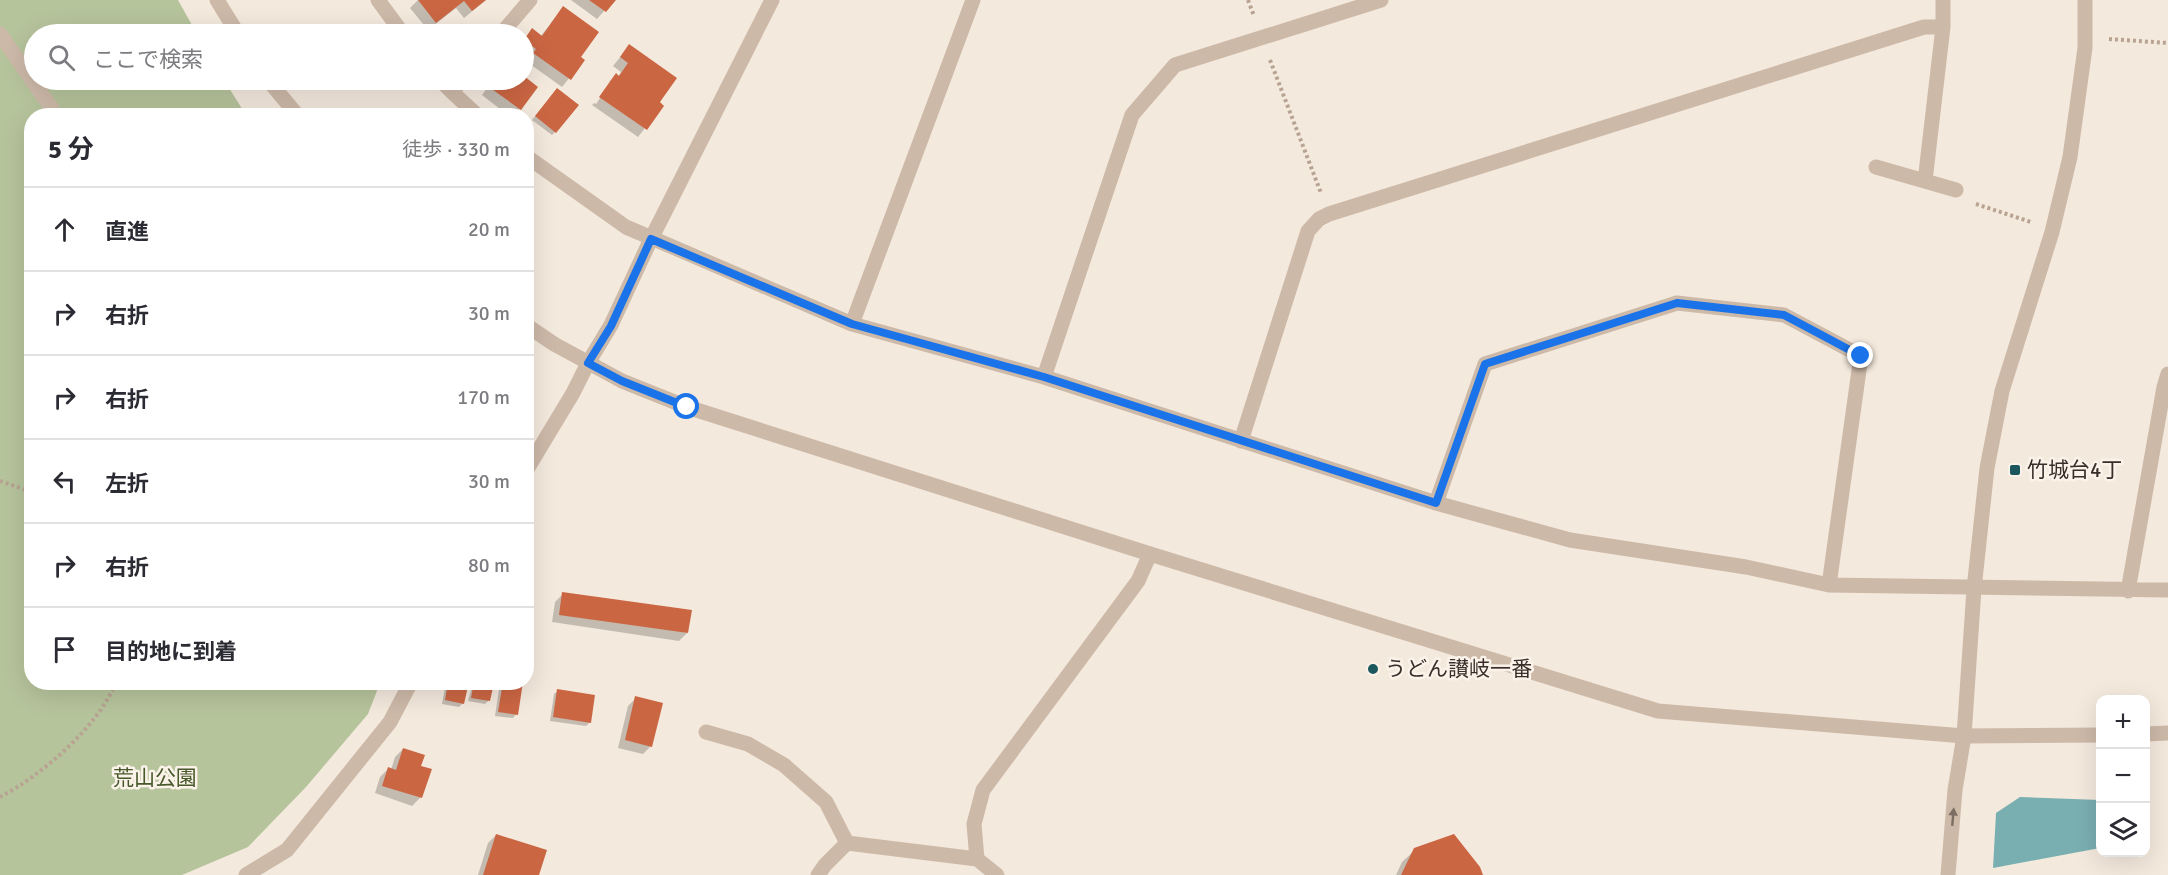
<!DOCTYPE html>
<html lang="ja">
<meta charset="utf-8">
<style>
:root{--surface:#fff;--page:#f2f2f3;--text:#2b2b33;--muted:#7c7c81;--line:#e1e1e2}
body{margin:0;font-family:Signika,"Noto Sans JP",sans-serif;background:var(--page);color:var(--text)}
.controls{position:absolute;right:18px;bottom:18px;display:grid;overflow:hidden;border-radius:12px;box-shadow:0 6px 24px #0002}
.controls button{width:54px;height:54px;display:grid;place-items:center;padding:0;border:0;border-bottom:2px solid var(--line);background:var(--surface);color:var(--text);font:30px sans-serif}
.stop{position:absolute;width:18px;height:18px;margin:-14px;border:4px solid #1a73e8;border-radius:50%;background:#fff}
.stop.end{background:#1a73e8;border-color:#fff;box-shadow:0 2px 6px #0008}
.list{margin:0;padding:0;list-style:none}
h2{display:flex;justify-content:space-between;align-items:center;height:78px;margin:0;padding:0 24px;font-size:26px}
h2 small{font-size:20px;font-weight:400;color:var(--muted)}
.list li{display:grid;grid-template-columns:39px 1fr auto;gap:18px;align-items:center;box-sizing:border-box;height:84px;padding:0 24px;border-top:2px solid var(--line)}
.list b{display:block;font-size:22px;white-space:nowrap}
.list em{font-size:20px;font-style:normal;color:var(--muted)}
.icon{flex:none;width:33px;height:33px;fill:none;stroke:currentColor;stroke-width:2;stroke-linecap:round;stroke-linejoin:round}
.map{position:relative;flex:none;width:2168px;height:875px;overflow:hidden}
.search{position:absolute;background:var(--surface);box-shadow:0 6px 24px #0002;left:24px;top:24px;width:510px;height:66px;display:flex;align-items:center;gap:15px;box-sizing:border-box;padding:0 21px;border-radius:33px;color:var(--muted);font-size:22px}
.panel{position:absolute;background:var(--surface);box-shadow:0 6px 24px #0002;left:24px;top:108px;width:510px;height:582px;border-radius:24px}
.map>svg:first-child{display:block}
.green{fill:#b6c49c}
.water{fill:#7aafb2}
.shadow{fill:#0003}
.building{fill:#cb6643}
.lines{fill:none;stroke-linecap:round;stroke-linejoin:round}
.path{stroke:#b8a392;stroke-width:4;stroke-dasharray:3 3;stroke-linecap:butt}
.service{stroke:#cdb9a8;stroke-width:15}
.minor{stroke:#cdb9a8;stroke-width:15}
.tertiary{stroke:#cdb9a8;stroke-width:15}
.oneway{fill:#7c6d62}
.route{stroke:#1a73e8;stroke-width:8}
.poi-dot{fill:#1c575d;stroke:#fbf3ea;stroke-width:2}
.labels{text-anchor:middle;stroke-width:5;stroke-linejoin:round;paint-order:stroke}
.poi-label{font-size:21px;fill:#392e29;stroke:#fbf3ea;text-anchor:start}
.park-label{font-size:21px;fill:#47592b;stroke:#fbf3ea}
</style>
<div class="map">
<svg width="2168" height="875" viewBox="0 0 2168 875">
<rect width="100%" height="100%" fill="#f4e9dd"/>
<path class="green" d="M0 0H178L197 34H34V80H224L246 115 32 116V682L380 683 368 714 306 787 248 847 182 875H0Z"/>
<path class="water" d="M2020 797 2100 800V848L1993 868 1996 813Z"/>
<path class="shadow" d="M418 0H486L464 18 456 8 428 30 410 8Z
M571 0H614L597 19Z
M563 8 579 57 583 61 562 87 527 62 530 58 524 53V39L532 30 540 37Z
M629 46 658 103 662 106 638 137 592 105 594 103 596 104 611 82H609L616 75 618 77 621 72 613 66Z
M524 78 536 87 514 116H509L482 95 493 80H524Z
M554 93 555 132 552 135 532 120Z
M563 594 687 633 679 641 552 622 555 602Z
M446 682H467L463 703 459 707 442 704Z
M473 682 493 684 489 700 485 704 468 701Z
M521 682 516 714 513 718 495 716 500 683Z
M558 691 590 722 586 726 550 721 554 694Z
M636 698 651 746 643 754 618 748 628 706Z
M403 749 420 767 430 770 420 798 412 806 375 793 380 777 388 769 391 770 395 757Z
M496 835 538 875H478L488 843Z
M1415 850 1481 875H1396L1402 862Z"/>
<path class="building" d="M418 0H486L472 11 464 1 436 23Z
M589 0H616L606 12Z
M563 6 599 32 581 57 585 60 571 80 533 53 536 49 524 40 532 28 542 36Z
M629 44 677 78 660 102 664 106 647 130 599 97 616 73 619 76 628 63 620 57Z
M524 76 538 87 521 110 489 87 494 80H524Z
M557 88 579 105 556 133 535 116Z
M562 592 692 610 688 633 559 615Z
M448 682H469L464 704 445 700Z
M474 682 494 683 490 701 471 698Z
M503 682H523L518 715 498 712Z
M557 689 595 695 591 723 553 717Z
M635 696 663 703 652 747 625 740Z
M403 748 425 755 421 766 432 769 422 798 382 786 388 767 396 770Z
M496 834 547 850 539 875H483Z
M1454 834 1480 867 1483 875H1401L1414 848Z"/>
<g class="lines">
<path class="path" d="M1248 0 1254 16
M2109 39 2168 43
M1270 60 1321 193
M1976 204 2031 222
M0 481 32 492
M0 797C41 776 99 726 116 682"/>
<path class="service" d="M0 34 57 116
M706 732 748 744 784 765 826 802 847 843
M977 859 974 824 983 790 1138 581 1150 554
M818 875 825 865 847 843 977 859 997 875
M1948 875 1955 790 1964 736"/>
<path class="minor" d="M378 0 403 34
M501 34 530 0
M440 80 452 92 478 116
M452 92 462 80
M526 156 626 227 852 324 1044 377 1436 503 1570 540 1746 567 1829 585 2168 590
M1876 167 1956 190
M1925 181 1943 27
M852 324 973 0
M588 363 611 325 651 239 772 0
M1044 377 1132 115 1175 65 1381 0
M1241 441 1308 231 1319 219 1329 214 1924 27H1943V0
M1436 503 1485 364 1677 303 1784 315 1861 356 1829 585
M2128 591 2164 387 2168 374"/>
<path class="tertiary" d="M217 0 238 34
M268 80 298 116
M526 325 554 344 622 381 687 407 1150 554 1658 711 1964 736 2100 735
M526 471 573 393 588 363
M2146 734 2168 733
M1964 736 1974 589 1987 468 2002 391 2052 232 2070 157 2085 48V0
M246 875 287 850 390 722 411 682"/>
</g>
<defs><path id="oneway-solid" d="M-6-.8H1V-3.2L6.5 0L1 3.2V.8H-6Z" transform="scale(1.5)"/></defs>
<use class="oneway" href="#oneway-solid" transform="translate(1953 817) rotate(-85)"/>
<g class="lines">
<path class="route" d="M687 407 622 381 588 363 611 326 651 239 852 324 1044 377 1436 503 1485 364 1677 303 1784 315 1861 356"/>
</g>
<g class="poi-dot">
<rect x="2009" y="464" width="12" height="12" rx="3"/>
<circle cx="1373" cy="669" r="6"/>
</g>
<g class="labels">
<g class="poi-label">
<text x="2027" y="477">竹城台4丁</text>
<text x="1385" y="676">うどん讃岐一番</text>
</g>
<g class="park-label">
<text x="155" y="785">荒山公園</text>
</g>
</g>
</svg>
<div class="controls">
<button>+</button>
<button>−</button>
<button><svg class="icon" aria-label="layers" viewBox="0 0 24 24"><path d="M12 4l9 5-9 5-9-5zM3 14l9 5 9-5"/></svg></button>
</div>
<div class="stop" style="left:687px;top:407px"></div>
<div class="stop end" style="left:1861px;top:356px"></div>
<div class="search"><svg class="icon" aria-label="search" viewBox="0 0 24 24"><circle cx="10" cy="10" r="6"/><path d="M15 15l6 6"/></svg>ここで検索</div>
<section class="panel">
<h2>5 分<small>徒歩 · 330 m</small></h2>
<ul class="list">
<li><svg class="icon" aria-label="ahead" viewBox="0 0 24 24"><path d="M12 20V5M6 11l6-6 6 6"/></svg><div><b>直進</b></div><em>20 m</em></li>
<li><svg class="icon" aria-label="right" viewBox="0 0 24 24"><path d="M7 20v-9h11M14 6l5 5-5 5"/></svg><div><b>右折</b></div><em>30 m</em></li>
<li><svg class="icon" aria-label="right" viewBox="0 0 24 24"><path d="M7 20v-9h11M14 6l5 5-5 5"/></svg><div><b>右折</b></div><em>170 m</em></li>
<li><svg class="icon" aria-label="left" viewBox="0 0 24 24"><path d="M17 20v-9H6M10 6l-5 5 5 5"/></svg><div><b>左折</b></div><em>30 m</em></li>
<li><svg class="icon" aria-label="right" viewBox="0 0 24 24"><path d="M7 20v-9h11M14 6l5 5-5 5"/></svg><div><b>右折</b></div><em>80 m</em></li>
<li><svg class="icon" aria-label="arrive" viewBox="0 0 24 24"><path d="M6 21V4h12l-3 4 3 4H6"/></svg><div><b>目的地に到着</b></div></li>
</ul>
</section>
</div>
